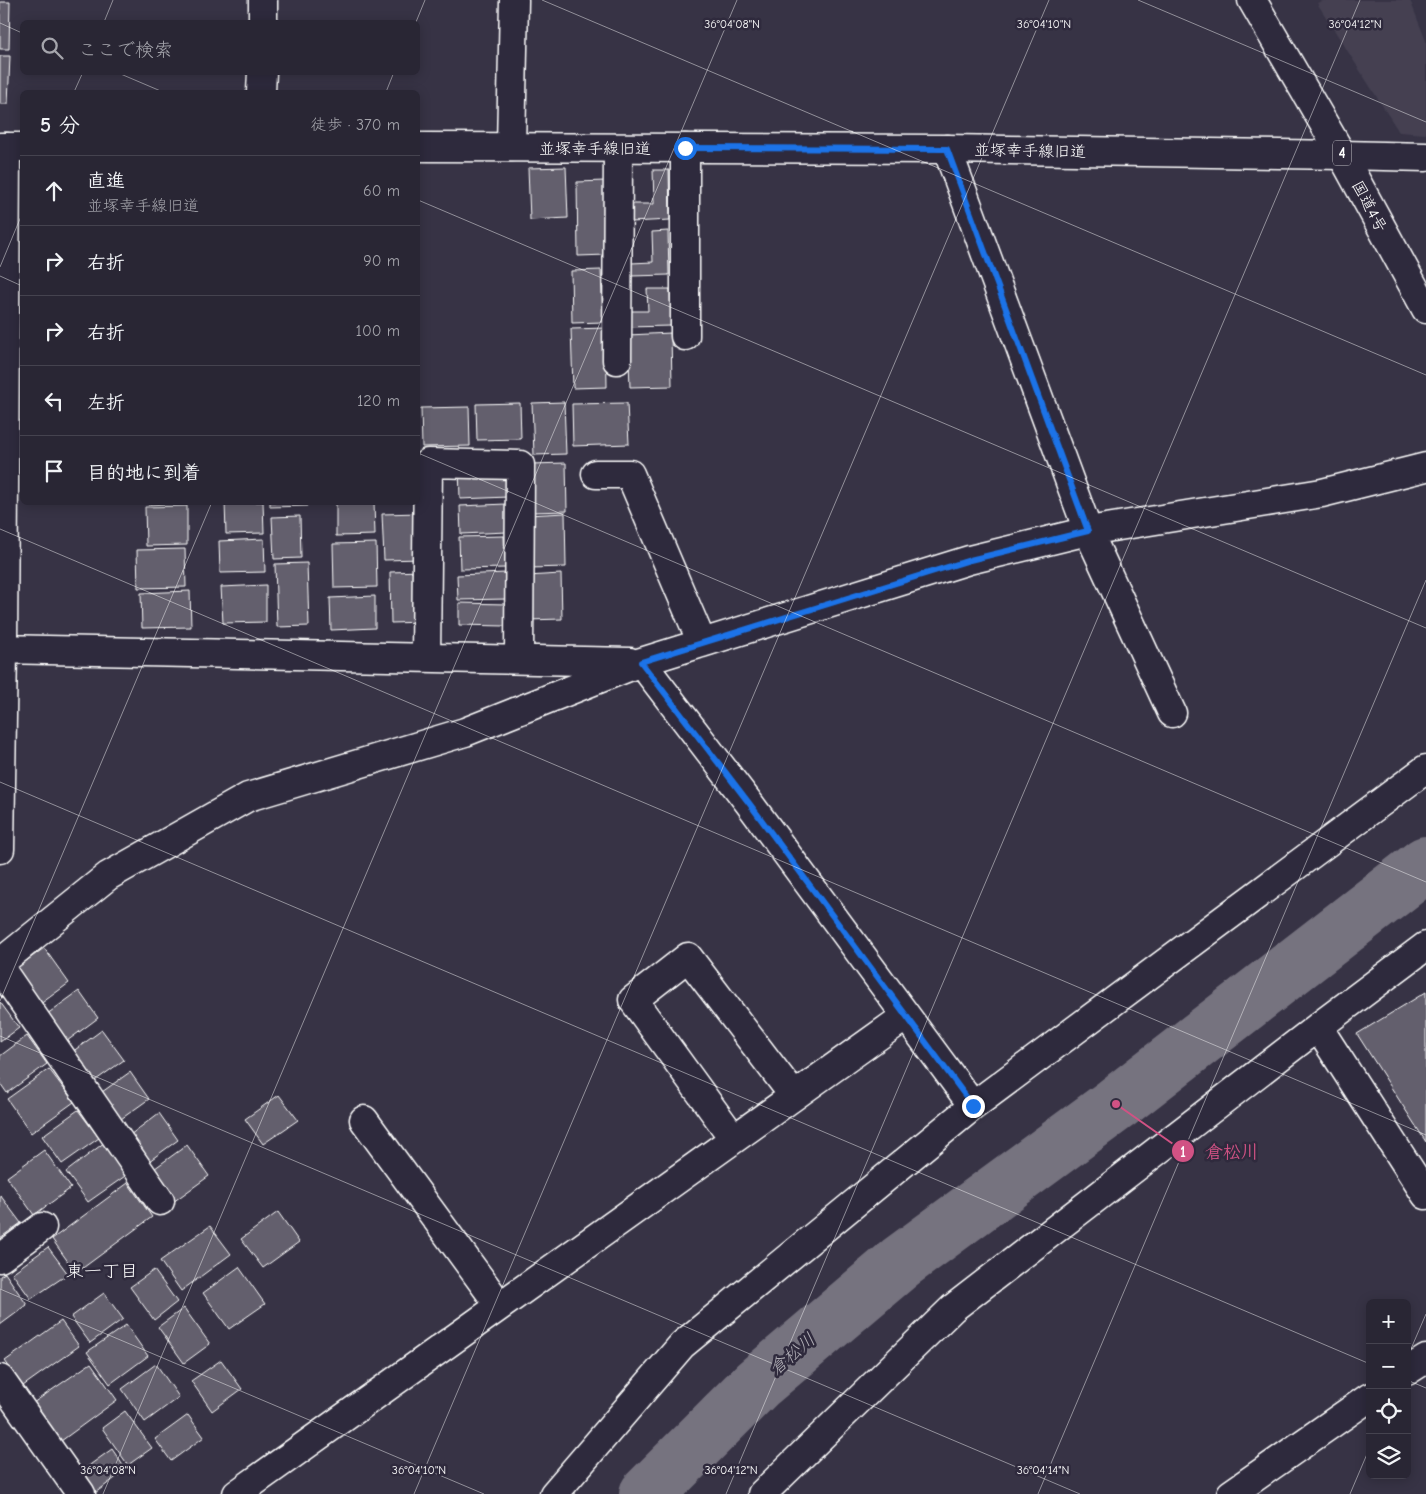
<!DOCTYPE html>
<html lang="ja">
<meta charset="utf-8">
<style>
:root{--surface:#292634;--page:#353240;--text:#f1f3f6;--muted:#a5a5ac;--line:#45434f}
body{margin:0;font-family:"Comic Neue","Klee One",sans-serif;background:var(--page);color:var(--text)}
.controls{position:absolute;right:15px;bottom:15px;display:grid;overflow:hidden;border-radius:8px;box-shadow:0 2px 12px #0003}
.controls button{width:45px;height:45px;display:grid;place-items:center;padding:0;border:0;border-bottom:1px solid var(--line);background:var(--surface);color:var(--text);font:25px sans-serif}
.stop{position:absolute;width:15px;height:15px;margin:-11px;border:4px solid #1a73e8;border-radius:50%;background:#fff}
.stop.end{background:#1a73e8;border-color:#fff;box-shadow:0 1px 5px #0008}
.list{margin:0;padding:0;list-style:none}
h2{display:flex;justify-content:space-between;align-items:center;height:65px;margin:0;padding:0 20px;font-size:21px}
h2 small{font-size:16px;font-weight:400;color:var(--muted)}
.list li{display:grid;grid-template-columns:32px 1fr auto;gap:15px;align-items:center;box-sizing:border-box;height:70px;padding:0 20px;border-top:1px solid var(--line)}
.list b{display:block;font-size:19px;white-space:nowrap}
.list p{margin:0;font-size:16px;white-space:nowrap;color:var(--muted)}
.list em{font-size:16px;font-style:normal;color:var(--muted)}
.icon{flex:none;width:28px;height:28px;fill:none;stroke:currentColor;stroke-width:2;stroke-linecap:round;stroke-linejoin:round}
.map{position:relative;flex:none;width:1426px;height:1494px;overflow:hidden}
.search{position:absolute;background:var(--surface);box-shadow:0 2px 12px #0003;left:20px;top:20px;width:400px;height:55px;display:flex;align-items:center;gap:12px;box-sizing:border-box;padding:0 18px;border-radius:8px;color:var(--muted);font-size:19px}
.panel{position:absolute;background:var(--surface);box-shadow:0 2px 12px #0003;left:20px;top:90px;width:400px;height:415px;border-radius:8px}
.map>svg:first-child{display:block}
.built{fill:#444051}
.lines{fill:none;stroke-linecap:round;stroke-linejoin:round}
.river{stroke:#76737f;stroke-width:56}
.building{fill:#635f6d;stroke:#fff}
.street-casing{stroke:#fff;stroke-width:31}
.secondary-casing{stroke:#fff;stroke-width:31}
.highway-casing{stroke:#fff;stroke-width:31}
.street{stroke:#2f2a3d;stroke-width:28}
.secondary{stroke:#2f2a3d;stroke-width:28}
.highway{stroke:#2f2a3d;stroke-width:28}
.route{stroke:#1a73e8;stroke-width:6}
.ticks{fill:none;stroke:#fff;stroke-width:1;stroke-opacity:0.45}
.labels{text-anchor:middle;stroke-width:5;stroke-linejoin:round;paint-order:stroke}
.shield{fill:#2f2a3d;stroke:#c1bfc5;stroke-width:1}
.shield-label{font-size:15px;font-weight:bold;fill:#fff}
.street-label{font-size:16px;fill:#fff;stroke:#2f2a3d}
.neighbourhood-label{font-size:18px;fill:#fff;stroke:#2f2a3d}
.water-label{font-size:18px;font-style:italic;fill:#b4b2b9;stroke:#2f2a3d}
.ticks-label{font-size:12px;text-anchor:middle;fill:#fff;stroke:#2f2a3d;stroke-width:5;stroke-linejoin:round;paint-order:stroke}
.leader{fill:none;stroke:#d15284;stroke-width:2}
.callout-dot{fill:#d15284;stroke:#2f2a3d;stroke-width:2}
.mark-label{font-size:15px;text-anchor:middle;font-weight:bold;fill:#fff}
.callout-label{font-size:18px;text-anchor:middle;font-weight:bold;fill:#d15284;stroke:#2f2a3d;stroke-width:5;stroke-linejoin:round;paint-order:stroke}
</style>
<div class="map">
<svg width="1426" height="1494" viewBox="0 0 1426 1494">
<rect width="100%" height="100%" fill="#373345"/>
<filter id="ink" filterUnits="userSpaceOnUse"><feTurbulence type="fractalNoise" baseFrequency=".02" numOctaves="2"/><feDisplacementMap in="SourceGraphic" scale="10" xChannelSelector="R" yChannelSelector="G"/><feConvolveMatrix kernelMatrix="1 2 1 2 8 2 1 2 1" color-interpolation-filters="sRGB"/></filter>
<g filter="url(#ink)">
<path class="built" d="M1325 0H1410L1426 41V134L1399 132 1317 3Z"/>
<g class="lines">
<path class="river" d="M647 1494 757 1384 901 1262 1116 1104 1426 864"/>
</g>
<path class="building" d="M0 2H10L9 49H0Z
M0 56H10L8 104H0Z
M566 167 568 218 530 220 528 168Z
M653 170H669L670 220 631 222 630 204H654Z
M605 181 607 255 578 256 577 182Z
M668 231 669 275 631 276V263L653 262 652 232Z
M601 270 603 322 572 323 571 271Z
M647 289H670L671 326 626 327V311H648Z
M606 328 607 387 573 388 571 329Z
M671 333 672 386 630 387 628 335Z
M564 402 566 454 534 455 532 403Z
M520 403 521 439 477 440 476 404Z
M627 403 629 444 573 446 572 404Z
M469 407 470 446 422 447 421 408Z
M566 463 567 511 532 512 531 464Z
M508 465V497L460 499 459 466Z
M148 502H186V503L148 505Z
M225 502H263L264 533 226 534Z
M270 502H307V506L270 507Z
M336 502H374L375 535 336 536Z
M506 504 507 532 461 534 460 506Z
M187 506V545L146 546 145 507Z
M420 513 421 559 384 560 382 514Z
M565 513 566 567 529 568 528 515Z
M300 516 301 558 274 559 272 517Z
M504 536 505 568 460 569 459 537Z
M264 539 265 572 220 573 219 541Z
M376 543 377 587 334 588 333 544Z
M185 549 186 587 138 588 137 550Z
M307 563 309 626 277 627 275 564Z
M422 571 423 622 391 623 390 572Z
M506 573 507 599 458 600 457 575Z
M561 574 562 619 528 620 527 576Z
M266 585V622L223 623 221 587Z
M190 591 191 627 142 628 141 593Z
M375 596V628L331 630 330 598Z
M459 603 506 604 505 626 459 625Z
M44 948 69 983 39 1005 14 970Z
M79 991 98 1018 63 1044 43 1017Z
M1426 992V1142L1357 1034Z
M0 1002 19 1028 0 1042Z
M102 1030 124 1060 89 1085 68 1055Z
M27 1036 47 1064 7 1093 0 1083V1056Z
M49 1069 74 1102 31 1133 7 1099Z
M130 1072 149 1099 114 1124 95 1097Z
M279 1095 298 1120 263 1144 245 1119Z
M78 1110 99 1138 62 1164 42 1136Z
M159 1113 178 1140 145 1164 126 1138Z
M105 1142 128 1174 88 1202 66 1172Z
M187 1145 209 1176 173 1202 151 1171Z
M44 1150 71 1188 34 1215 7 1177Z
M128 1183 152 1217 76 1273 52 1239Z
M0 1195 21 1223 0 1238Z
M278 1212 299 1242 263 1268 241 1239Z
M210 1226 231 1254 181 1291 160 1261Z
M48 1247 68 1274 31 1299 12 1273Z
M239 1267 265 1304 229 1329 203 1293Z
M154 1270 177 1302 154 1320 130 1287Z
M5 1273 27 1305 0 1325V1276Z
M104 1293 123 1319 90 1343 71 1317Z
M184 1308 210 1344 184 1363 158 1327Z
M61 1321 79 1346 23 1386 5 1361Z
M126 1325 148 1356 110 1384 87 1352Z
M221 1360 242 1389 212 1411 191 1381Z
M91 1363 117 1400 61 1441 33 1403Z
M156 1364 179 1397 145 1422 122 1389Z
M125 1411 152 1448 128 1465 102 1428Z
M188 1415 204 1437 171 1461 155 1439Z
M112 1449 126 1470 95 1493 80 1472Z"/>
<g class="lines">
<g class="street-casing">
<path id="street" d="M263 22V0
M261 92 262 72
M511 147 514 0
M947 149 1088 531 1172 713
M1342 155 1426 157
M685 336V148
M617 360 618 149
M596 474H630L702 643
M0 649 630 662
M426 657 428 463 520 465 519 659
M641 662 749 803 973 1106
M0 849 3 649 6 147
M1426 946 1318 1027 1426 1195
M0 963 108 876 248 797 465 732 641 662 969 560 1088 531 1322 493 1426 467
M0 968 160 1201
M364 1120 500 1306
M734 1139 633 1000 688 957 794 1096
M0 1258 42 1227
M1407 1371 1426 1359
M0 1379 81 1494
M237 1494 906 1016
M554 1494 682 1345 973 1106 1426 769
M762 1494 953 1308 1318 1027
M1231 1494 1370 1397"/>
</g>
<g class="secondary-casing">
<path id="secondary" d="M0 147H22
M418 147 947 149 1342 155"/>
</g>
<g class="highway-casing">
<path id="highway" d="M1252 0 1342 155 1426 309"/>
</g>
<use href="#street" class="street"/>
<use href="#secondary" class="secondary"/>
<use href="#highway" class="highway"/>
</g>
</g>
<g class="lines" filter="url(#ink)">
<path class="route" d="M685 148 947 149 1088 531 970 560 641 662 749 803 973 1106"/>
</g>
<path class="ticks" d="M542 0 1426 375M1138 0 1426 122M104 22 113 0M416 22 425 0M0 23 22 33M116 72 163 92M74 92 83 72M386 92 394 72M418 200 1426 628M0 267 22 214M0 276 22 286M418 453 1426 882M0 529 1426 1135M0 782 1370 1364M0 1001 212 502M0 1036 1080 1494M0 1289 484 1494M1407 1358 1426 1314M1407 1380 1426 1388M103 1494 737 0M414 1494 1049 0M726 1494 1360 0M1038 1494 1426 580M1350 1494 1370 1447"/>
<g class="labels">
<rect class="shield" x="1333" y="140.5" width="18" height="25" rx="4"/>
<g class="shield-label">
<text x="1342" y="158">4</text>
</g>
<g class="street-label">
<text x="595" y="154">並塚幸手線旧道</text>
<text transform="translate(1030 150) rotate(1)" y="6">並塚幸手線旧道</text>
<text transform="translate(1370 206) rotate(62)" y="6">国道4号</text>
</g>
<g class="neighbourhood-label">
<text x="102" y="1277">東一丁目</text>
</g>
<g class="water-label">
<text transform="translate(792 1354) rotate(-40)" y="6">倉松川</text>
</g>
</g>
<g class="ticks-label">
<text x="732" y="28">36°04'08"N</text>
<text x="1044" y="28">36°04'10"N</text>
<text x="1355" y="28">36°04'12"N</text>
<text x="108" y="1474">36°04'08"N</text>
<text x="419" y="1474">36°04'10"N</text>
<text x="731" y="1474">36°04'12"N</text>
<text x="1043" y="1474">36°04'14"N</text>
</g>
<path class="leader" d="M1116 1104L1183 1151"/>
<g class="callout-dot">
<circle cx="1116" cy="1104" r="5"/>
<circle cx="1183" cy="1151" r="12"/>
</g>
<g class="mark-label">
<text x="1183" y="1157">1</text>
</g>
<g class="callout-label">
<text x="1232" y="1158">倉松川</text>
</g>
</svg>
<div class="controls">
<button>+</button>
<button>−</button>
<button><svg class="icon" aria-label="locate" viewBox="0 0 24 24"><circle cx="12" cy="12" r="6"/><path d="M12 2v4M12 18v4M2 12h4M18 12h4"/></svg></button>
<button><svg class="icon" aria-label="layers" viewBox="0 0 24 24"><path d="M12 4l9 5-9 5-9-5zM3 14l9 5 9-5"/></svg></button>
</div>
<div class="stop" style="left:685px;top:148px"></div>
<div class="stop end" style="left:973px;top:1106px"></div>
<div class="search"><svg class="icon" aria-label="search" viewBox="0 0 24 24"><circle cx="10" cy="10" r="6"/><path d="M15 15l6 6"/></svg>ここで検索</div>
<section class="panel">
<h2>5 分<small>徒歩 · 370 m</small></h2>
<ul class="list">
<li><svg class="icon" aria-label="ahead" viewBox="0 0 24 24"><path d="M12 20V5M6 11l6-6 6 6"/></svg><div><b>直進</b><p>並塚幸手線旧道</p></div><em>60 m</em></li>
<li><svg class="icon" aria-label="right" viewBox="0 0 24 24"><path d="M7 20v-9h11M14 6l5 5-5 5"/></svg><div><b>右折</b></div><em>90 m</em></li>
<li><svg class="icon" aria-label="right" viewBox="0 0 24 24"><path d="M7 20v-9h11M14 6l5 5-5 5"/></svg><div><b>右折</b></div><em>100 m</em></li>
<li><svg class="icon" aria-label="left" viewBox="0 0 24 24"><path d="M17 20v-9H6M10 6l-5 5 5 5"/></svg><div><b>左折</b></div><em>120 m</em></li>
<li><svg class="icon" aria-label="arrive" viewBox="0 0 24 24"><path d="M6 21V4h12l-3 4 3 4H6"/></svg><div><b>目的地に到着</b></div></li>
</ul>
</section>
</div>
